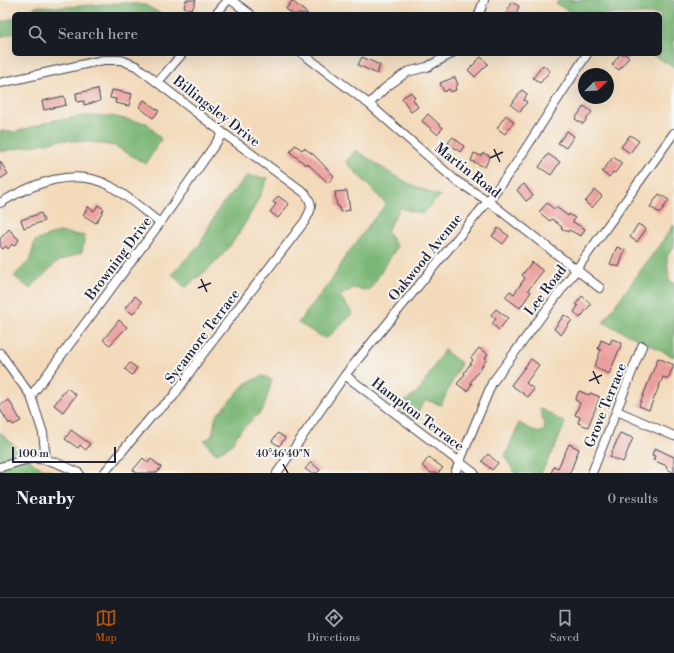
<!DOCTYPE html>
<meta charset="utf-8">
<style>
:root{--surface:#171b24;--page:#20242c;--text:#f1f3f6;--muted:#9ea1a6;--line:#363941;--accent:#b45309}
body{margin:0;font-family:"Libre Bodoni",serif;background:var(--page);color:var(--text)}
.compass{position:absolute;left:578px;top:68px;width:36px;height:36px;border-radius:50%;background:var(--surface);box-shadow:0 4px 16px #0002;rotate:66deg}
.scale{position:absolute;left:12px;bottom:10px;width:104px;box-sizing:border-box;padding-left:4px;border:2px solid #22223b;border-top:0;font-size:11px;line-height:14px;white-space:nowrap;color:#22223b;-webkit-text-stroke:3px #f6f6f2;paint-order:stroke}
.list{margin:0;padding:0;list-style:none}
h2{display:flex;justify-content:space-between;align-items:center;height:52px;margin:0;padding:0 16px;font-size:17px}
h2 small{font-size:13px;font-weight:400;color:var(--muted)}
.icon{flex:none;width:22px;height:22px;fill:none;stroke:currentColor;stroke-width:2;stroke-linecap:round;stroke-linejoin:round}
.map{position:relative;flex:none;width:674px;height:473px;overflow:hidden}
.search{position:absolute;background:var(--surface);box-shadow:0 4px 16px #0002;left:12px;right:12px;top:12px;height:44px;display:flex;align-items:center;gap:10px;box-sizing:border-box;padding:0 14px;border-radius:6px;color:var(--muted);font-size:15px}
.sheet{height:124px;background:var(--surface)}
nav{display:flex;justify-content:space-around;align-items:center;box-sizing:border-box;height:56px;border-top:1px solid var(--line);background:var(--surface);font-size:11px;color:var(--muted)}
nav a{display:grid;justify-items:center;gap:2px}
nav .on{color:var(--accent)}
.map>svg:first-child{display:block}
.forest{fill:#7ab674;stroke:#4e6c58}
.building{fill:#eb9f9c}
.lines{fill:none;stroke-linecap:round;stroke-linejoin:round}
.minor-casing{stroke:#413e4e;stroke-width:10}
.minor{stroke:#fff;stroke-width:8}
.ticks{fill:none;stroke:#22223b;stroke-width:1.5}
.labels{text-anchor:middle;stroke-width:4;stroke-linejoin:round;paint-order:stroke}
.street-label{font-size:14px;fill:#22223b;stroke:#f6f6f2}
.ticks-label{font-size:10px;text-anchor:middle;fill:#22223b;stroke:#f6f6f2;stroke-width:4;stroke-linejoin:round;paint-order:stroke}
</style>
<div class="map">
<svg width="674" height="473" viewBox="0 0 674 473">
<rect width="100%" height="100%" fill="#f6f6f2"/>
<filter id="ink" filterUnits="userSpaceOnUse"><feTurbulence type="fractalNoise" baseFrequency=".025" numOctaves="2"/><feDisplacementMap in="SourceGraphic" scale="8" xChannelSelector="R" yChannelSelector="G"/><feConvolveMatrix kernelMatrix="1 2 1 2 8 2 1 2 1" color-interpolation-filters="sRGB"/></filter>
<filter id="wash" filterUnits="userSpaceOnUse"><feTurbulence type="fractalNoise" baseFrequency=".012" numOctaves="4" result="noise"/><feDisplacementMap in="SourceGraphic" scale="16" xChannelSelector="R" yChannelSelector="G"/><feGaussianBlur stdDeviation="0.9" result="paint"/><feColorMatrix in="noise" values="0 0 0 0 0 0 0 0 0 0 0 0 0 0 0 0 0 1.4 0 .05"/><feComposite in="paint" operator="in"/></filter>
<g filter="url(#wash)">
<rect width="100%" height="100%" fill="#f3daba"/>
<path class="forest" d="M559 0H674V67L650 54H660V14H575L556 4Z
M124 3 145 5 162 14H23L38 6 64 7Z
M14 18V33L0 37V22Z
M86 116H111L134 121 147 123 161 139 146 164 115 146 90 142 62 140 0 152V131L15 132 55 120Z
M356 150 390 173 412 185 440 196 422 214 400 208 387 231 397 247 369 291 353 288 340 296 353 314 326 339 298 323 333 278 346 256 369 225 386 204 346 162Z
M247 176 268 178C254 209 240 237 216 262 207 271 195 279 185 288L172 274 200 244 219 208Z
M674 225V247L667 256 669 281 674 283V357L603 322Z
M59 232 85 236 82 252 57 262 30 289 14 276 30 260 35 241Z
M444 350 461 363 441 405 426 400 413 419 397 407 420 390Z
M263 376 272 380 263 410 240 431 230 446 216 454 204 441 212 436 216 416 246 383Z
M540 408 565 423 556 445 541 473H515L505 457 519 423 538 433 545 430Z
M0 432 35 465 56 473H7L0 468Z"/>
<g id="blocks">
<path class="building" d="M186 0H196L192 10 184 7Z
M292 1 308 14H293L286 9Z
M511 2 519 6 516 14H506Z
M620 54H625L629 57 619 70 612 65Z
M362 57 380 65 377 74 358 65Z
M481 57 488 64 475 77 468 70Z
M543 65 550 71 540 83 533 78Z
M455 77 458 85 455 87 456 90 451 92 449 89 444 92 440 83Z
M98 89 100 101 84 105V101L77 102 76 93Z
M112 90 132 94 129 106 115 103 116 99 110 98Z
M522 90 527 94 524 100 527 102 520 112 511 105Z
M411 92 415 98 413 99 418 107 411 112 402 98Z
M64 96 66 105 44 110 42 101Z
M144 100 159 111 153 118 139 107Z
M584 106 592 112 583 124 575 119Z
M428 114 443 128 437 134 422 121Z
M506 115 514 122 505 134 497 128Z
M567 131 574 136 566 148 558 143Z
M630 135 639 141 630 153 621 147Z
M453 137 464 146 460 152 448 143Z
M295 145 302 150 304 148 314 155 334 176 328 183 307 163 306 165 290 152Z
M474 153 481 156 483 153 490 156 485 167 471 161Z
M548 154 560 162 551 175 539 167Z
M613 157 622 163 615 173 613 172 609 177 602 172Z
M0 161 8 174 0 179Z
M524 184 533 196 526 201 517 190Z
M595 190 602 196 592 208 585 202Z
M347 191 350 210 340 212 339 206H337L335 192Z
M659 194 669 200 660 213 650 207Z
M278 196 289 204 278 218 270 212 276 204 273 202Z
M547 203 554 209 556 207 568 216 569 214 575 218 573 222 585 229 581 236 569 230 568 232 561 228 562 227 552 219 550 221 539 212Z
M98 205 104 209 96 223 83 215 88 207 94 211Z
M41 213 44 221 24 228 21 220Z
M638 224 646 229 637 242 630 237Z
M498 228 509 236 503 244 492 236Z
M9 229 19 240 14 246 12 244 8 249 6 246 3 249 0 246V239Z
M617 247 625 250 619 267 610 264Z
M532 262 543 271 528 290 531 292 520 308 505 297 510 291 514 294 525 278 522 275Z
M135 296 142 302 133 314 125 308Z
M582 296 591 304 580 318 574 312 578 306 576 304Z
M496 309 508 318 499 330 492 324 496 319 491 315Z
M564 315 572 320 561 335 554 329Z
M119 320 127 327 110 345 103 340Z
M612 339 622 343 609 374 594 367 601 350 598 349 601 340 610 344Z
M479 348 488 354 485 358 487 359 470 383 472 384 467 391 457 384 465 374 464 373 473 360 471 358Z
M658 358 674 365 668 379 663 377 649 410 639 406Z
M531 359 539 365 526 383 534 389 528 397 511 385Z
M130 363 137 368 132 375 125 369Z
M67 388 76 395 63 412 54 405Z
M579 391 589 395 590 393 600 397 588 427 578 423 580 417 575 415 580 403 575 400Z
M9 400 21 421 13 425 11 422 9 424 0 409V405Z
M71 430 90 444 86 450 80 445 78 448 65 439Z
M278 433 285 438 279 446 272 441Z
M620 433 633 438 623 462 610 457Z
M569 444 579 449 570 473H551L554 466 558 468Z
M655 448 674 457V473L666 468 667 466 653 460 655 456 652 455Z
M488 454 498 463 492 470 482 461Z
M429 457 443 468 438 473H431L422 466Z
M143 458 148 463 151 459 161 467 157 473H137L133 470Z
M311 462 320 470 317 473H311L305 469Z"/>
</g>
</g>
<g filter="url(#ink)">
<use href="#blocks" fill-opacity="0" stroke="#413e4e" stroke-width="1"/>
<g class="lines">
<g class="minor-casing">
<path id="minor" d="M231 0 250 14
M216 14 228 0
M479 14 484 0
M303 54 369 104 455 180 488 201 600 288
M158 82 182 54
M0 83 103 60H121L136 66 223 133 305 193C314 206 312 208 305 221L199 359 173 397 151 417 104 473
M369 104 385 88 407 72 427 67 451 54
M0 203C32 184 74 166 110 186 128 196 144 211 160 223
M0 353 31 396 43 433 46 460
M345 375 474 473
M31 396 160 223 223 133
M617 411 674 436
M0 467C10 465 21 460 31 459 48 457 64 466 79 473
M277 473 345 375 488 201 513 168 587 54
M455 473 492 383 576 270 674 133
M592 473 642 346"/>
</g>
<use href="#minor" class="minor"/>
</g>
</g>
<path class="ticks" d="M494 149 500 162M490 158 503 152M201 279 207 292M198 288 211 283M593 371 599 384M589 381 602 375M283 464 288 473"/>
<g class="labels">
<g class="street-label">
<text transform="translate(217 111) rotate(38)" y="5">Billingsley Drive</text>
<text transform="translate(468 170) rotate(38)" y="5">Martin Road</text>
<text transform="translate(425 257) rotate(-51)" y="5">Oakwood Avenue</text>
<text transform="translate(118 258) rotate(-53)" y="5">Browning Drive</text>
<text transform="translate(545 290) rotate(-53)" y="5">Lee Road</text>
<text transform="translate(202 336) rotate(-53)" y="5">Sycamore Terrace</text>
<text transform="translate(605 405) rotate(-68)" y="5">Grove Terrace</text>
<text transform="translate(418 414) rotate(37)" y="5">Hampton Terrace</text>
</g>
</g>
<g class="ticks-label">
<text x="283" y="457">40°46'40"N</text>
</g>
</svg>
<svg class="compass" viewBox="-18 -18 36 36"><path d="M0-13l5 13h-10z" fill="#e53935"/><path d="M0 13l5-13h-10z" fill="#9ea1a6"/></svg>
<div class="scale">100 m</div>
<div class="search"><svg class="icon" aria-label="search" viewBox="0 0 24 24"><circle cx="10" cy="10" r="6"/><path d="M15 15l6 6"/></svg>Search here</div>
</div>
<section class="sheet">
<h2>Nearby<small>0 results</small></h2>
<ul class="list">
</ul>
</section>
<nav>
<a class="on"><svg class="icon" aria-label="map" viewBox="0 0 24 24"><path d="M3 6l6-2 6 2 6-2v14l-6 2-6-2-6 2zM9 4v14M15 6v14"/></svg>Map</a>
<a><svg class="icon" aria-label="directions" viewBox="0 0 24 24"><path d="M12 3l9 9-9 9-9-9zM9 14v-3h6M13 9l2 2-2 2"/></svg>Directions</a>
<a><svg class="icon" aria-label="saved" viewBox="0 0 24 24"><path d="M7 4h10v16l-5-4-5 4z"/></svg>Saved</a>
</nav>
